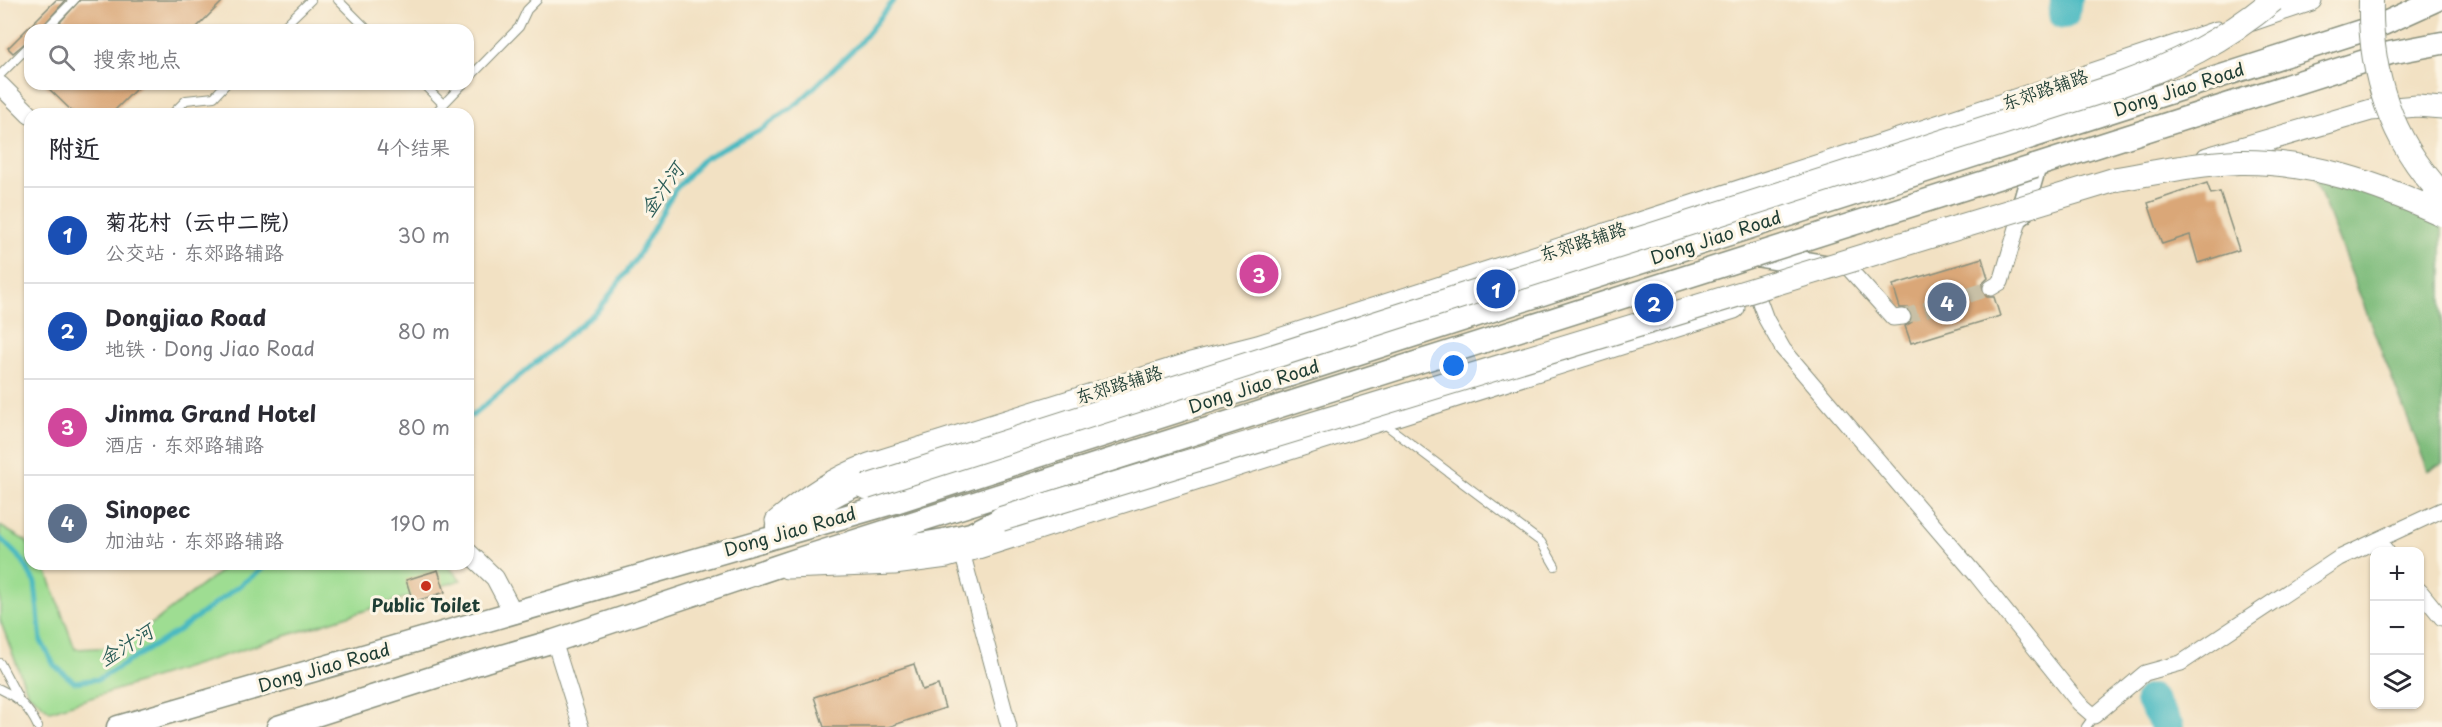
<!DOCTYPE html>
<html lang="zh">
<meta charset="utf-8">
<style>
:root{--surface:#fff;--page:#f2f2f3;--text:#2b2b33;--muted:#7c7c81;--line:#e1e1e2;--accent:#b45309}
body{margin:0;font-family:"Playpen Sans","LXGW WenKai TC",sans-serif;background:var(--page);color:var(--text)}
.controls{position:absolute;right:18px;bottom:18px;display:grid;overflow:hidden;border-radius:12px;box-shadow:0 2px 4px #0004}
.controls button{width:54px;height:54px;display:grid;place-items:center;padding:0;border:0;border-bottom:2px solid var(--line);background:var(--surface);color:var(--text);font:30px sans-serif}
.you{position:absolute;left:1454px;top:366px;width:21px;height:21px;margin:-15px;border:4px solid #fff;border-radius:50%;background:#1a73e8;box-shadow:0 0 0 9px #1a73e833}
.badge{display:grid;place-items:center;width:39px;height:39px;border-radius:50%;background:var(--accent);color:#fff;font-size:20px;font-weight:700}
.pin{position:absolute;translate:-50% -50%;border:3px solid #fff;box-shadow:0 2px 6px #0006}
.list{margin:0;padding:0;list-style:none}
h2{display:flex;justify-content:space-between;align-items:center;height:78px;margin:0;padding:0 24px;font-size:26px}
h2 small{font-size:20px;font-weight:400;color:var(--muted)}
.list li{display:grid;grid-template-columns:39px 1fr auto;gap:18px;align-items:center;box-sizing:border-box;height:96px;padding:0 24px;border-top:2px solid var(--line)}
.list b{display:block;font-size:22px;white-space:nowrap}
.list p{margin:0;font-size:20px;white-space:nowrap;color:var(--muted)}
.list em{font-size:20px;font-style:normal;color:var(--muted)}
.icon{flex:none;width:33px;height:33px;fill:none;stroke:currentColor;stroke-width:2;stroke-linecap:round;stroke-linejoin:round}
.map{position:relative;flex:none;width:2442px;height:727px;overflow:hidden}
.search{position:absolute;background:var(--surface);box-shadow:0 2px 4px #0004;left:24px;top:24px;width:450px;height:66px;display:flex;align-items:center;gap:15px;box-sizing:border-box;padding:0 21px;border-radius:18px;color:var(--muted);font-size:22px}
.panel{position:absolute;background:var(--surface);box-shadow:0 2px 4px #0004;left:24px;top:108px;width:450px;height:462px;border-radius:18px}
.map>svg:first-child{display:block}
.green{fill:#9edd92;stroke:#5e8d63;stroke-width:1.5}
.forest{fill:#7ebc7c;stroke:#4e7c58;stroke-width:1.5}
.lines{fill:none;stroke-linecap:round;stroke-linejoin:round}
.stream{stroke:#4ab9c1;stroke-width:5}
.river{stroke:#4ab9c1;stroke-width:32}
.building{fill:#daa778}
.minor-tunnel{stroke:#c8c0a6;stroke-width:15;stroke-dasharray:15 8;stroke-linecap:butt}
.service-casing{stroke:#888f7c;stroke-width:10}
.minor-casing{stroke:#888f7c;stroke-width:17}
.tertiary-casing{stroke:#888f7c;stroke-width:20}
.secondary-casing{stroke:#888f7c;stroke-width:23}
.primary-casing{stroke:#888f7c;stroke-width:25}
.service{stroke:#fff;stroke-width:8}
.minor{stroke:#fff;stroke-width:15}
.tertiary{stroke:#fff;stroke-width:18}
.secondary{stroke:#fff;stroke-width:21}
.primary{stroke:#fff;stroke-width:22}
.primary-bridge-casing{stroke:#888f7c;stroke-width:25;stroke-linecap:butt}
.trunk-bridge-casing{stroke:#888f7c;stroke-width:26;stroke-linecap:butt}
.primary-bridge{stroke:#fff;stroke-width:22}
.trunk-bridge{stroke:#fff;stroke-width:24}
.poi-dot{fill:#c8321e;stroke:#fcf5e5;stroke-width:2}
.labels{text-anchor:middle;stroke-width:6;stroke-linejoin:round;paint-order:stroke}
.street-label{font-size:18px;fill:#1f3d34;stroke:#fcf5e5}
.poi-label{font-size:18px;font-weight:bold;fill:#1f3d34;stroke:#fcf5e5}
.water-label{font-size:20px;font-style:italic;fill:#2a5c57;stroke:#fcf5e5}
</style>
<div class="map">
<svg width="2442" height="727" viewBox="0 0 2442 727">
<rect width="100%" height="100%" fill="#fcf5e5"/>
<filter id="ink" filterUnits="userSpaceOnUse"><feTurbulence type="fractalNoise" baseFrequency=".0167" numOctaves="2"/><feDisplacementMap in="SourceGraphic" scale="12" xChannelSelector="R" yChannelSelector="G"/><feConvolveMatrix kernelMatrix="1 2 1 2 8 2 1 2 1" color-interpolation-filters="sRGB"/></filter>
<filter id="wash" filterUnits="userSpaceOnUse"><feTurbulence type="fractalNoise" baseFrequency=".008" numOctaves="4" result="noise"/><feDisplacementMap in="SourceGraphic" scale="24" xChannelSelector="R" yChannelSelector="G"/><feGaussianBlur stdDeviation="1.35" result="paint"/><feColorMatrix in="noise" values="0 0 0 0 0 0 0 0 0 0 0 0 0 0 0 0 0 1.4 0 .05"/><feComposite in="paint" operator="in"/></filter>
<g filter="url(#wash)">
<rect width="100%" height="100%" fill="#f2e1c3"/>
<path class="green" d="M0 526 26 541 30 547V564H44L75 649 121 647 230 564H446L461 580 50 711 27 692 0 620Z"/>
<path class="forest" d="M2314 177 2442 216V464L2428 471Z"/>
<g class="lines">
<path class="stream" d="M472 416 599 309 636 259 675 190 704 158 763 128 799 102 857 46 894 0
M0 538 23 561 35 583 41 641 54 665 74 682 99 679 175 633 269 564"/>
<path class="river" d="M2064 13 2066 0
M2151 700 2168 727"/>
</g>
<g id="blocks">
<path class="building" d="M56 0H66L39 30H30V39L13 53 8 48Z
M80 0H224L194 30H53Z
M44 84H141L111 114H75Z
M2207 183 2211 194 2220 192 2239 250 2198 263 2190 235 2162 244 2148 203Z
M1982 258 1988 278 1982 284V292L1987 297H1994L2000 316 1911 343 1905 326 1912 322 1913 315 1908 308H1900L1893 285Z
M438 570 445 592 413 602 406 580Z
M914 664 922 690 938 685 945 708 888 727H824L814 697Z"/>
</g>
</g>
<g filter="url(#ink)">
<use href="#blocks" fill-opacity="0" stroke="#888f7c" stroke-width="1.5"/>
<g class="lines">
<path class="minor-tunnel" d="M1903 317 1991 288"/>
<g class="service-casing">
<path id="service" d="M338 0 368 30
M45 30 74 0
M280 30 311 0
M0 75 30 45
M468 79 519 27 527 10 537 0
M423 84 443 104
M172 114 186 100 214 97 226 84
M434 114 463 84
M1382 422 1541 542 1555 566
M0 663 18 697
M0 689C19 698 29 708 38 727
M2086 727 2094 716"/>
</g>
<g class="minor-casing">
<path id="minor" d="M1851 271 1893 318 1903 317
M1991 288 2001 282 2021 214
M1759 300 1766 319 1783 349 1977 576 2079 703 2094 716 2145 673 2181 663 2339 558 2442 510
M2378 540 2387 552
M962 552 1009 727
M2420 591 2442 618
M554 641 581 727"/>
</g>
<g class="tertiary-casing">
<path id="tertiary" d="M0 85 30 115
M468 552 495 578 514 614"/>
</g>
<g class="secondary-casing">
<path id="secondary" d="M2252 20 2311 0
M2207 158 2371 110 2417 106 2442 108
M776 521C806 496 833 478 869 464L1191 363 1258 346 1872 148 2217 32
M787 568 894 564 947 557 978 548 1734 308"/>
</g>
<g class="primary-casing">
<path id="primary" d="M2021 214 2035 166 2390 53 2442 43
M777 527 839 493 856 485 866 487
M835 559 944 540 971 534 1001 519
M118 727 892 503 2383 24 2436 0
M278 727 485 661 554 641 802 558 1755 255 1831 267"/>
</g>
<use href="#service" class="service"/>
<use href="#minor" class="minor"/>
<use href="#tertiary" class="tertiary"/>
<use href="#secondary" class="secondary"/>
<use href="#primary" class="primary"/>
<g class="primary-bridge-casing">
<path id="primary-bridge" d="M1755 255 2035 166"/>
</g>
<g class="trunk-bridge-casing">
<path id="trunk-bridge" d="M2371 0C2369 72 2391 141 2442 194
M866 487 2114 87C2175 65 2224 41 2273 0
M1001 519 2117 179C2158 172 2198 163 2240 162 2311 161 2378 184 2442 214"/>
</g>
<use href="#primary-bridge" class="primary-bridge"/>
<use href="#trunk-bridge" class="trunk-bridge"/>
</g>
</g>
<circle class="poi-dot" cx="426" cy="586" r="6"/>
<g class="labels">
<g class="street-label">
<text transform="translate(2045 90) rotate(-19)" y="6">东郊路辅路</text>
<text transform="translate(2179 90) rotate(-18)" y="6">Dong Jiao Road</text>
<text transform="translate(1716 238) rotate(-18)" y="6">Dong Jiao Road</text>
<text transform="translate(1583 242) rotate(-18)" y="6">东郊路辅路</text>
<text transform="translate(1119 385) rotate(-17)" y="6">东郊路辅路</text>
<text transform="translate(1254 387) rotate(-18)" y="6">Dong Jiao Road</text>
<text transform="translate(790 532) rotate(-16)" y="6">Dong Jiao Road</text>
<text transform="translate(324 668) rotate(-16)" y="6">Dong Jiao Road</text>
</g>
<g class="poi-label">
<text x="426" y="612">Public Toilet</text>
</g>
<g class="water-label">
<text transform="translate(662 190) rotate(-55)" y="7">金汁河</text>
<text transform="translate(126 645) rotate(-32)" y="7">金汁河</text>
</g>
</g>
</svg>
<div class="controls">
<button>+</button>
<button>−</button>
<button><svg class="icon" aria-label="layers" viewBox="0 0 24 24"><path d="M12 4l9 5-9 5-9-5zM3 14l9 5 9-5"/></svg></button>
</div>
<div class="you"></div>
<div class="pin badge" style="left:1496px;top:289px;background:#1a4fb4">1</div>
<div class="pin badge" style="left:1654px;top:303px;background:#1a4fb4">2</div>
<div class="pin badge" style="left:1259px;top:274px;background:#d1479c">3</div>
<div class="pin badge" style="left:1947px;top:302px;background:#5c6f8a">4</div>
<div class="search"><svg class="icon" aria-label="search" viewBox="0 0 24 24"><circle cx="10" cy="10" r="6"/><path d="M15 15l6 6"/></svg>搜索地点</div>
<section class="panel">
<h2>附近<small>4个结果</small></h2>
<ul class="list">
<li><span class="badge" style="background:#1a4fb4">1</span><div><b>菊花村（云中二院）</b><p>公交站 · 东郊路辅路</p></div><em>30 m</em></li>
<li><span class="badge" style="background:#1a4fb4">2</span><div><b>Dongjiao Road</b><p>地铁 · Dong Jiao Road</p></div><em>80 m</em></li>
<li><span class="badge" style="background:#d1479c">3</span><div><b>Jinma Grand Hotel</b><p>酒店 · 东郊路辅路</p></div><em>80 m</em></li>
<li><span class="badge" style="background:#5c6f8a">4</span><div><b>Sinopec</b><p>加油站 · 东郊路辅路</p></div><em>190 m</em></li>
</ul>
</section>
</div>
